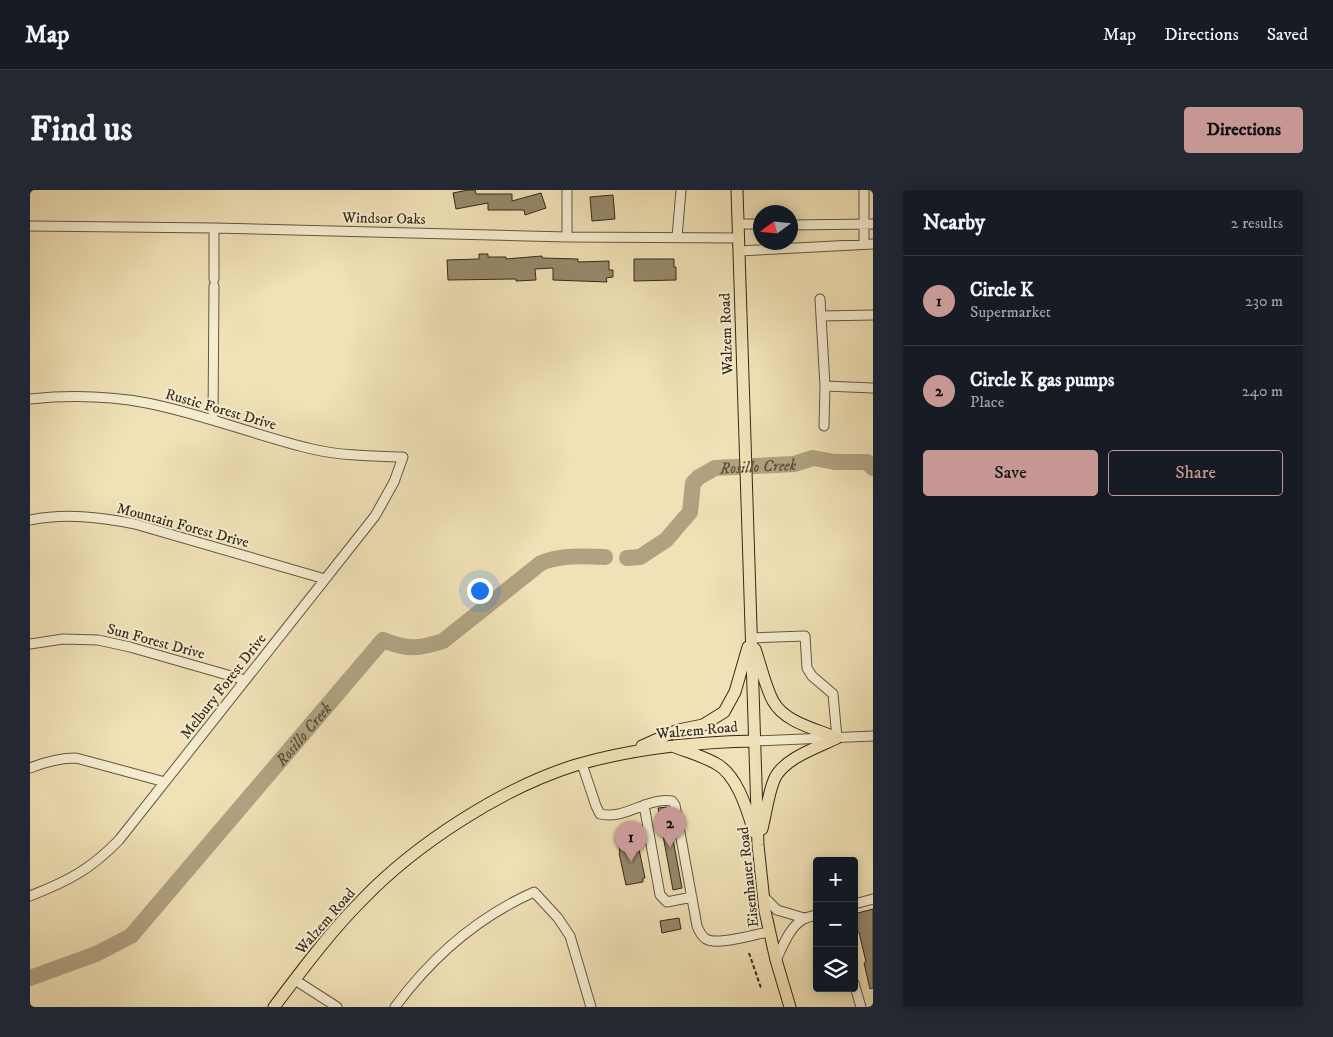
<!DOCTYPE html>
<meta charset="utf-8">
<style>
:root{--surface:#171b24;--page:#242831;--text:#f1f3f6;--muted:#9ea1a6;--line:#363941;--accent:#c59692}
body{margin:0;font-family:"IM FELL DW Pica",serif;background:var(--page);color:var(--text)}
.controls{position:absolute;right:15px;bottom:15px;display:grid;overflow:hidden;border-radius:5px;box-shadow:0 2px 12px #0003}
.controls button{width:45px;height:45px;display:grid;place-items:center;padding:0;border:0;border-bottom:1px solid var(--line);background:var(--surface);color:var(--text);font:25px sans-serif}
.compass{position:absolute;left:723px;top:15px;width:45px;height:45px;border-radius:50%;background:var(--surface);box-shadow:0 2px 12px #0003;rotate:255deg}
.you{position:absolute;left:449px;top:400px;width:18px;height:18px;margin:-12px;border:4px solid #fff;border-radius:50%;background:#1a73e8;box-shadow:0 0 0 8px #1a73e833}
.badge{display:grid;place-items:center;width:32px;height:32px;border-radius:50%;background:var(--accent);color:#111;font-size:16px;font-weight:700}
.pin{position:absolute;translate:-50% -41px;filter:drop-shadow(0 1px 2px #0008)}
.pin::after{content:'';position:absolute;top:26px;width:18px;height:15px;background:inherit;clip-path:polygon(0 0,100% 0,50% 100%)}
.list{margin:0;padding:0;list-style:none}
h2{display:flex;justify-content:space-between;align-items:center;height:65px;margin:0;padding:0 20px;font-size:21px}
h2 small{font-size:16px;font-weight:400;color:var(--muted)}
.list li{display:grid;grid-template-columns:32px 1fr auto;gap:15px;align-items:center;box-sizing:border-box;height:90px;padding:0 20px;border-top:1px solid var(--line)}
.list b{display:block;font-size:19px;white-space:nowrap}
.list p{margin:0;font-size:16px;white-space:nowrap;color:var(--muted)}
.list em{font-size:16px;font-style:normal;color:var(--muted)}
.actions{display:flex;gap:10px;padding:15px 20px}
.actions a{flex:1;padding:11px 0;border:1px solid var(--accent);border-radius:5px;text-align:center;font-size:18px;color:var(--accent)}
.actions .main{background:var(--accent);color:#111}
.icon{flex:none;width:28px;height:28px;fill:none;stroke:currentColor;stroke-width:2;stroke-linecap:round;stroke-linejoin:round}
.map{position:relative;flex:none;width:843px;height:817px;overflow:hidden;border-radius:5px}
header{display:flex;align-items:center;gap:30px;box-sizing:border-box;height:70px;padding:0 25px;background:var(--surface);border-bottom:1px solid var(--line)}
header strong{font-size:24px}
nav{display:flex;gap:28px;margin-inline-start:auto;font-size:18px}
.intro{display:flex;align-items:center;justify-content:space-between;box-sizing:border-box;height:120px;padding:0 30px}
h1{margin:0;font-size:35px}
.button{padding:12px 22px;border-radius:5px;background:var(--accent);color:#111;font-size:18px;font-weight:700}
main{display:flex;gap:30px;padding:0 30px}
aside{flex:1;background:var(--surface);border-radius:5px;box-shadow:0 2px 12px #0003}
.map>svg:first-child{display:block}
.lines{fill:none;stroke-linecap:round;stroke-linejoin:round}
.river{stroke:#b0a281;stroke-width:16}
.building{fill:#96896b;stroke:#352919}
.minor-casing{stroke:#645740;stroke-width:11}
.major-casing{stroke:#352919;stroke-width:13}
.path{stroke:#352919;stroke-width:2;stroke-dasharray:4 2.5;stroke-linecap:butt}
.minor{stroke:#f5ecd0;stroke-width:9}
.major{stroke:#f0e1b6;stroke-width:11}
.labels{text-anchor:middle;stroke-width:4;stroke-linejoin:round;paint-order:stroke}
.street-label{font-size:15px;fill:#352919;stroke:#f5ecd0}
.water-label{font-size:16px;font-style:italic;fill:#5a4d38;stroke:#f5ecd0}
</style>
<header>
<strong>Map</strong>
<nav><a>Map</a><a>Directions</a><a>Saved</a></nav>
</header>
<div class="intro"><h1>Find us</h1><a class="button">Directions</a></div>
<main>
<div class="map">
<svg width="843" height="817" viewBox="0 0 843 817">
<rect width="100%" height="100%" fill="#f0e1b6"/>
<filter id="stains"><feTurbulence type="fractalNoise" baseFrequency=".004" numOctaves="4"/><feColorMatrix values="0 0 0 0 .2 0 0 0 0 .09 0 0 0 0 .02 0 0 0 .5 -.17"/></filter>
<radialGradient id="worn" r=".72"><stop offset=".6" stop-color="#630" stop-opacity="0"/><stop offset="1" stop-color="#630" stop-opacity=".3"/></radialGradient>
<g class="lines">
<g class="river">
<path id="s1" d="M597 368 610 367 636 350 660 322 663 293 669 287 685 278 764 274 783 268 805 272H837L843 278"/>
<path id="s2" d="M0 788 66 764 101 746 353 450C377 460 389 459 413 451L511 373C530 365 554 366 575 367"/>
</g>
</g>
<path class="building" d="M438 0H445L446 4H482V11L511 3 516 18 495 25 494 20H458V13L426 19 423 3Z
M583 5 585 29 562 31 560 7Z
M449 64H458V67H476V69L512 66V68L548 69V72L579 71V80H583V87L576 88 577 92 523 90V78L505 79 506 90 486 91V89L418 90 417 70 449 69Z
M604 69H644V77H646V90L604 91Z
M637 617 652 698 643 700 628 618Z
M606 645 615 688H613V692L596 695 589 663H590L588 648Z
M843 719V798L840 799 834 773 836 772 829 742 827 743 824 733V724Z
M649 728 651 739 632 743 630 731Z"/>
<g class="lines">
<g class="minor-casing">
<path id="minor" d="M708 34H731
M761 35 843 34
M0 36 184 38 537 47 708 48
M537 47V0
M647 47 651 0
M834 54V0
M709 61 843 54
M184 89V38
M790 109 795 196
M791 126 843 125
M0 209C38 205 79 206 117 213 173 224 227 246 282 259 312 266 343 266 373 267L364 292 345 326 89 650C60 680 38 691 0 706
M183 230 184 96
M794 236 795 196 843 198
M0 330C35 323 70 327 105 334L295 389
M721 448 775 446 777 478 782 486 803 504 807 548
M0 454 33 449 68 450 100 457 215 490
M725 551 843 546
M552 574 566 616 570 624C596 630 616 607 642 611L645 615 667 736C669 741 671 746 676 749 687 756 725 744 739 742
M0 578C15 572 30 568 46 568L135 592
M614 615 630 705 637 712 662 707
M733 706 747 720 774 728
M824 714 843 709
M746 770C752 758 759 738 772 730 776 727 782 726 787 725
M265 790 307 817
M824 793 831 817
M365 817C401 768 448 727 504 702L528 728 540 746 561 817"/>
</g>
<g class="major-casing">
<path id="major" d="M707 0 728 655 735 721 746 770 760 817
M725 459C731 476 735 496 743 511 755 533 787 539 807 548
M612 556 648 540 673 535 694 522 705 502 718 457
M645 557C658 562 672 566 685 573 707 584 717 619 724 642
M732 639C736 623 738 605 744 590 752 569 788 557 807 548
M244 817C272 780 300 742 333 709 386 654 472 598 546 575 604 558 665 552 725 551"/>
</g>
<path class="path" d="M719 763 731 798"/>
<use href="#minor" class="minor"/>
<use href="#major" class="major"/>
</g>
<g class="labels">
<g class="street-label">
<text transform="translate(354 28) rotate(1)" y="5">Windsor Oaks</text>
<text transform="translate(696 144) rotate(-92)" y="5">Walzem Road</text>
<text transform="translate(191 219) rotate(16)" y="5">Rustic Forest Drive</text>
<text transform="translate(153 335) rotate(15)" y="5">Mountain Forest Drive</text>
<text transform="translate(126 451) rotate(15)" y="5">Sun Forest Drive</text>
<text transform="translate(193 496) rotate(-52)" y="5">Melbury Forest Drive</text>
<text transform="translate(667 540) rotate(-5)" y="5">Walzem Road</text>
<text transform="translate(718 687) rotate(-96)" y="5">Eisenhauer Road</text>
<text transform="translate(295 731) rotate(-49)" y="5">Walzem Road</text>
</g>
<g class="water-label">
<text dy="6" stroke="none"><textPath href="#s1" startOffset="180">Rosillo Creek</textPath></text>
<text dy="6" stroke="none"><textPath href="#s2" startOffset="375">Rosillo Creek</textPath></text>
</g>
</g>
<rect width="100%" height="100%" filter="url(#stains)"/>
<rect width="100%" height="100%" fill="url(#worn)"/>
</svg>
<div class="controls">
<button>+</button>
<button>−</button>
<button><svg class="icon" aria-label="layers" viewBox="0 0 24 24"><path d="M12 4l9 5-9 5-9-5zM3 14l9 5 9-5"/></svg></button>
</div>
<svg class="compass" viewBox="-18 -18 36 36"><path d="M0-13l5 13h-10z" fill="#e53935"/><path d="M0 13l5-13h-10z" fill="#9ea1a6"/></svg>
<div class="you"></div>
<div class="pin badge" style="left:601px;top:672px">1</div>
<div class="pin badge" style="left:640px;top:658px">2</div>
</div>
<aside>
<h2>Nearby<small>2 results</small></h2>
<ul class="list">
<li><span class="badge">1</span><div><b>Circle K</b><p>Supermarket</p></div><em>230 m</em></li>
<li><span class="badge">2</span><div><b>Circle K gas pumps</b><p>Place</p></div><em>240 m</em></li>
</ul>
<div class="actions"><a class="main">Save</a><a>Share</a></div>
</aside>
</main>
